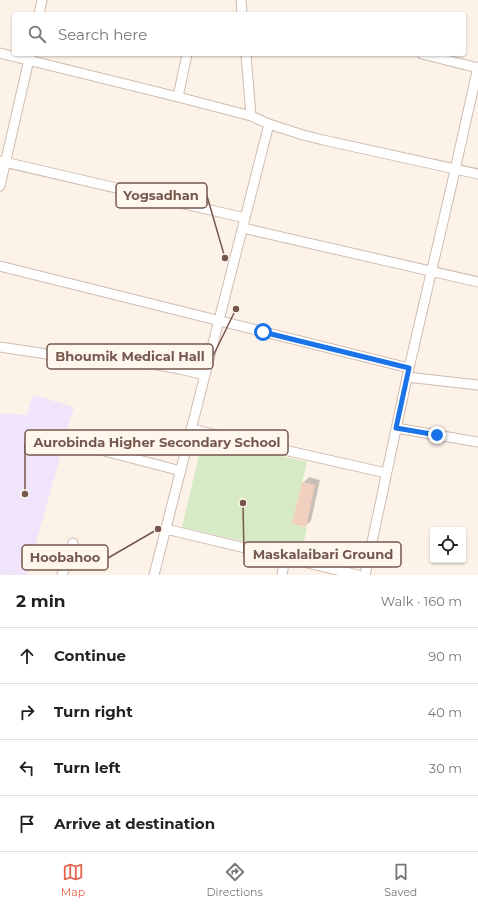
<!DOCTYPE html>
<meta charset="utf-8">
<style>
:root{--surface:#fff;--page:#f6f6f6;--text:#222;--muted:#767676;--line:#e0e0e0;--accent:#e4644f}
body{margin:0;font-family:Montserrat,sans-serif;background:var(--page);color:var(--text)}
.controls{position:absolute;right:12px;bottom:12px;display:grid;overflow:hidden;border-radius:4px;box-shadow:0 1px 3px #0004}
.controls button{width:36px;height:36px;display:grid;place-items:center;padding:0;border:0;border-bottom:1px solid var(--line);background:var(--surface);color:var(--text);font:20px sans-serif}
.stop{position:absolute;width:12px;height:12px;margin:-9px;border:3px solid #1a73e8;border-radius:50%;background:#fff}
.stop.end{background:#1a73e8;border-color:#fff;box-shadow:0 1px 4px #0008}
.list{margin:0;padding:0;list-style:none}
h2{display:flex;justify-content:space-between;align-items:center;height:52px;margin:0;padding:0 16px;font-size:17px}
h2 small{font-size:13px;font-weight:400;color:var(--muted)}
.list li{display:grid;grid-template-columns:26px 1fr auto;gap:12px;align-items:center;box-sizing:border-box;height:56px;padding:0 16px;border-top:1px solid var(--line)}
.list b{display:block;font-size:15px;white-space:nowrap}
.list em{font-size:13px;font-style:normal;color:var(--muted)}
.icon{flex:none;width:22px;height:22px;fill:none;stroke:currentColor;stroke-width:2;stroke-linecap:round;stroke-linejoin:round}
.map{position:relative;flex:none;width:478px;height:575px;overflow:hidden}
.search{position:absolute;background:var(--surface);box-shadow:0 1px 3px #0004;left:12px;right:12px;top:12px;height:44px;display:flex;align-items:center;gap:10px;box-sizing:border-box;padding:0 14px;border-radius:4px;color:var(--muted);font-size:15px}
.sheet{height:276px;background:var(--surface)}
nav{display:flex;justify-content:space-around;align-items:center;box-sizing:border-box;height:56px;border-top:1px solid var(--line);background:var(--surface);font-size:11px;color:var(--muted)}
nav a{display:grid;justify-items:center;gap:2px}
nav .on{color:var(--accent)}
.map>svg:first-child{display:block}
.education{fill:#efe4f9}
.green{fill:#d7eac6}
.shadow{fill:#0003}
.building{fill:#f1cfbf}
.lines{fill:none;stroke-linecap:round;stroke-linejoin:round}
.minor-casing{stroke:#d0bcb0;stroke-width:11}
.minor{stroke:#fff;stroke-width:9}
.route{stroke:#1a73e8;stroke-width:5}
.leader{fill:none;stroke:#76574c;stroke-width:1.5}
.callout-dot{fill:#76574c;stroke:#fff7ee;stroke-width:1.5}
.callout{fill:#fff7ee;stroke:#76574c;stroke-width:1.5}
.callout-label{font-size:13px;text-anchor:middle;font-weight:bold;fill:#76574c}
</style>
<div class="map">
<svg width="478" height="575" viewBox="0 0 478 575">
<rect width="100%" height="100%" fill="#fcf2e8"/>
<path class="education" d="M33 395 74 407 27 575H4L0 574V413L27 415Z"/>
<path class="green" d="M203 438 307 462 292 524 307 528 301 555 182 527Z"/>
<path class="shadow" d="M309 477 320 480 311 521 305 526 303 483Z"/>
<path class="building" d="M302 482 315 485 306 527 292 524Z"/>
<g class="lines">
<g class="minor-casing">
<path id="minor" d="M241 0 242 14
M39 14 42 0
M0 53 178 97 251 116 269 124 303 135 323 140 478 174
M246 54 251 116
M422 54 478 68
M178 97 187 54
M0 161 245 218
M0 186 30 55
M243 228 478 282
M0 266 409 368
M0 347 53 355 120 358 180 369 205 375
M407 377 478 385
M396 428 478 442
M191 429 386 473
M66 441 181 471
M166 529 358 575
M37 554 65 565
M62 575 73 543
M154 575 269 124
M282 575 285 558
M365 575 409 368 453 179 478 67"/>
</g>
<use href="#minor" class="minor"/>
</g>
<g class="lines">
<path class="route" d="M263 332 409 368 396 428 437 435"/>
</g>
<path class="leader" d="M225 258L207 196M236 309L213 356M25 494L25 443M243 503L244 555M158 529L108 558"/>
<g class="callout-dot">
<circle cx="225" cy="258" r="4"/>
<circle cx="236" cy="309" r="4"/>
<circle cx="25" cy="494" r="4"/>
<circle cx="243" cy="503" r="4"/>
<circle cx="158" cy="529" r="4"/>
</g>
<g class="callout">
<rect x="116" y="183" width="91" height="25" rx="4"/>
<rect x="47" y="344" width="166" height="25" rx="4"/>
<rect x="25" y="430" width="263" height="25" rx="4"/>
<rect x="244" y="542" width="157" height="25" rx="4"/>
<rect x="22" y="545" width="86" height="25" rx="4"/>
</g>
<g class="callout-label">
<text x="161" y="200">Yogsadhan</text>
<text x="130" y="361">Bhoumik Medical Hall</text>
<text x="157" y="447">Aurobinda Higher Secondary School</text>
<text x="323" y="559">Maskalaibari Ground</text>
<text x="65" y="562">Hoobahoo</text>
</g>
</svg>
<div class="controls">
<button><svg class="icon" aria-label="locate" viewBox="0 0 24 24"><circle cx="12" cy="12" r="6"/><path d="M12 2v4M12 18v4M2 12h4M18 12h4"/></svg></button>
</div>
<div class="stop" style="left:263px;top:332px"></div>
<div class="stop end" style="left:437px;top:435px"></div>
<div class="search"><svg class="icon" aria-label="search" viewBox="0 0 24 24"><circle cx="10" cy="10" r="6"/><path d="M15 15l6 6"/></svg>Search here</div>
</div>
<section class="sheet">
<h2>2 min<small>Walk · 160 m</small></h2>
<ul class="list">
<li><svg class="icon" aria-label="ahead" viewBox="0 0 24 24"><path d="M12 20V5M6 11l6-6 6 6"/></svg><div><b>Continue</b></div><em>90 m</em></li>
<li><svg class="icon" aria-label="right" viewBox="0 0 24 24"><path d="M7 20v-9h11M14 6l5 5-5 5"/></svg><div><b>Turn right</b></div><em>40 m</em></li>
<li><svg class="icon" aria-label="left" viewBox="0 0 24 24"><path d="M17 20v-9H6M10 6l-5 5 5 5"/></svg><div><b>Turn left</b></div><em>30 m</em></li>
<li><svg class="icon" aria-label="arrive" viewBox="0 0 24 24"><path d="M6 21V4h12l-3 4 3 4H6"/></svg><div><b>Arrive at destination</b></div></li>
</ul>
</section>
<nav>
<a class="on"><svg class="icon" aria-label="map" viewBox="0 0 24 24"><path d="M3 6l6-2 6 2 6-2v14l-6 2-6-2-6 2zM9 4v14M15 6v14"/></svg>Map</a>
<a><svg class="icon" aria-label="directions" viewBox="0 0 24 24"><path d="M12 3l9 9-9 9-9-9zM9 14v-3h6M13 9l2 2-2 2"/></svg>Directions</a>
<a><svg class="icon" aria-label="saved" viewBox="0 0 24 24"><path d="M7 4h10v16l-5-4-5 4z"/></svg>Saved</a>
</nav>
